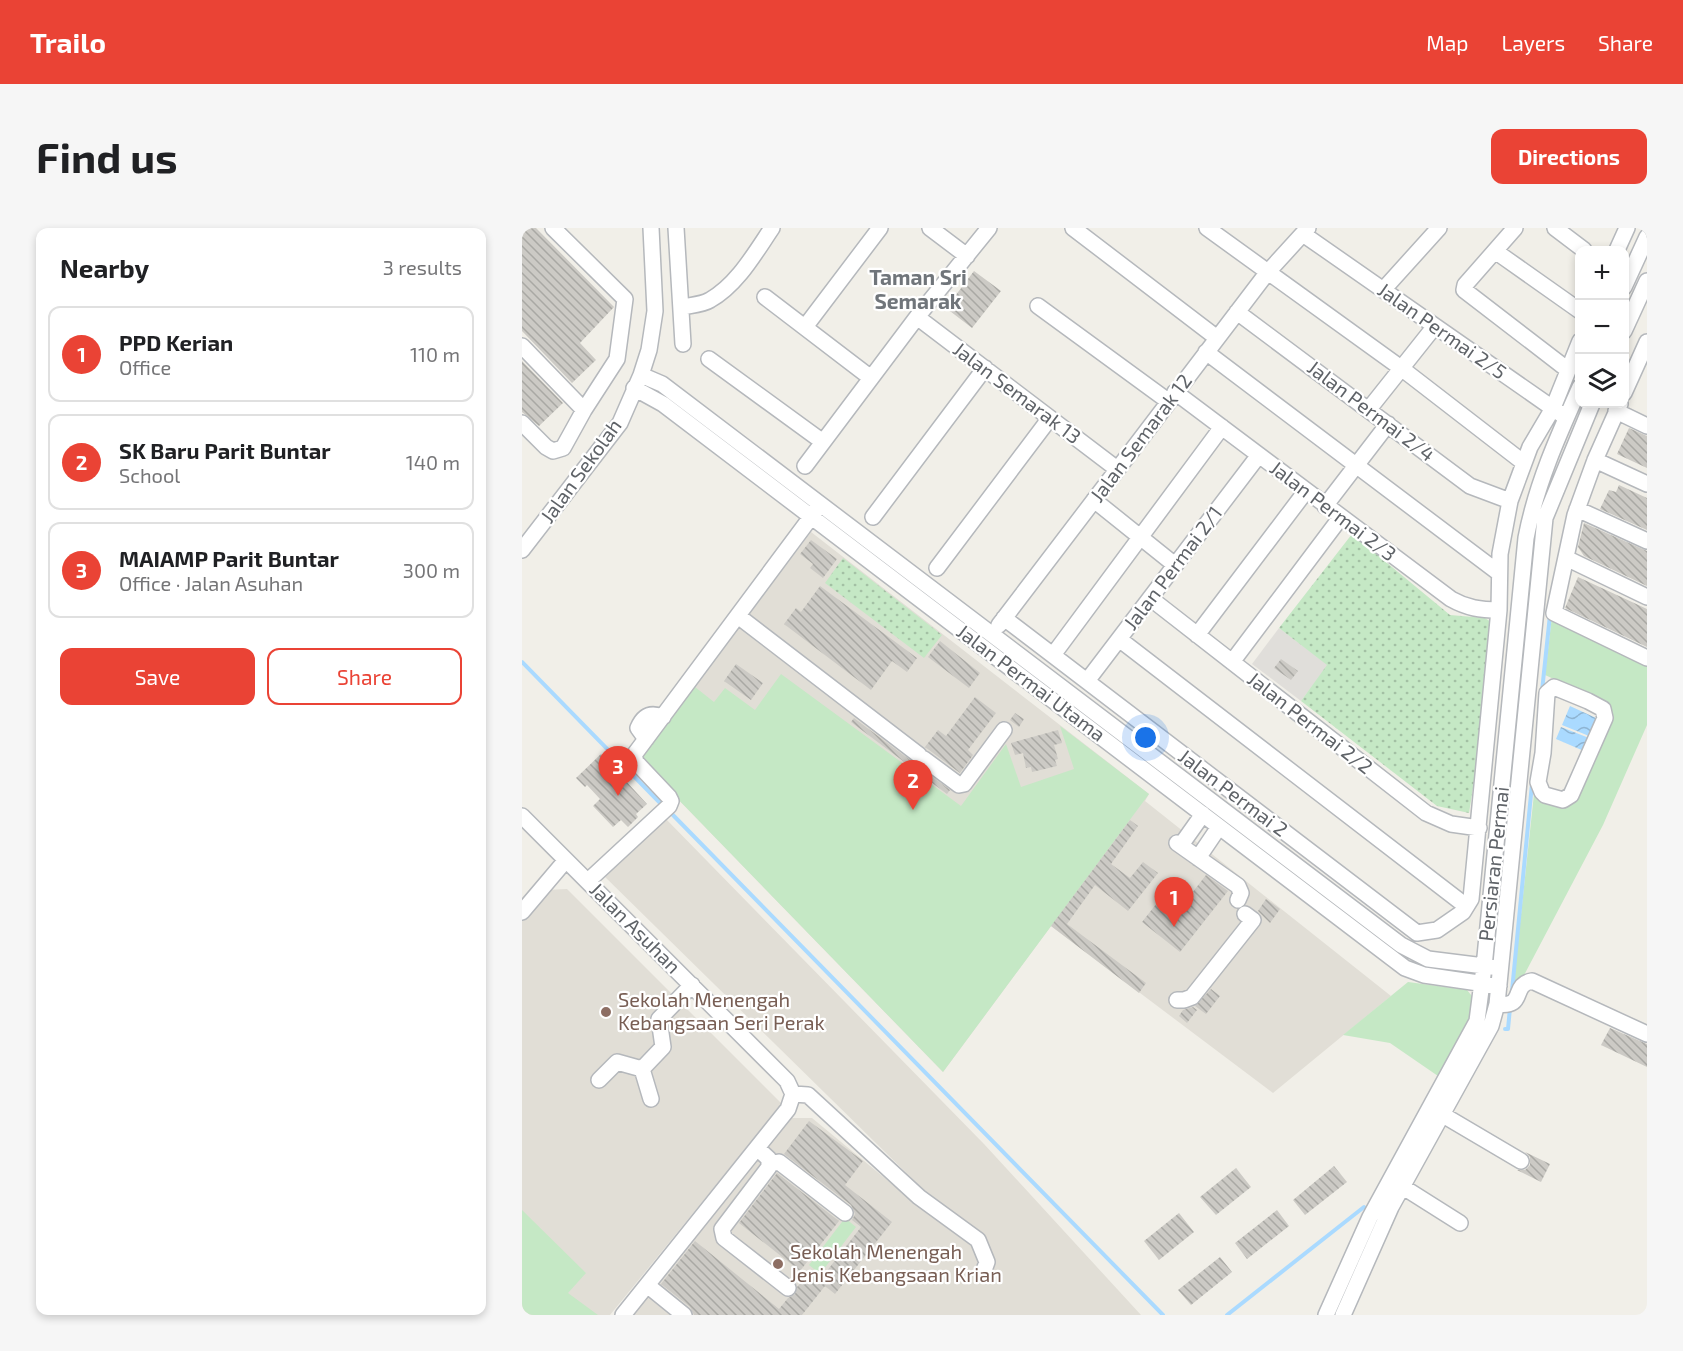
<!DOCTYPE html>
<meta charset="utf-8">
<style>
:root{--surface:#fff;--page:#f6f6f6;--text:#202124;--muted:#757577;--line:#e0e0e0;--accent:#ea4335}
body{margin:0;font-family:"Exo 2",sans-serif;background:var(--page);color:var(--text)}
.controls{position:absolute;right:18px;top:18px;display:grid;overflow:hidden;border-radius:12px;box-shadow:0 3px 9px #0003}
.controls button{width:54px;height:54px;display:grid;place-items:center;padding:0;border:0;border-bottom:2px solid var(--line);background:var(--surface);color:var(--text);font:30px sans-serif}
.you{position:absolute;left:624px;top:510px;width:21px;height:21px;margin:-15px;border:4px solid #fff;border-radius:50%;background:#1a73e8;box-shadow:0 0 0 9px #1a73e833}
.badge{display:grid;place-items:center;width:39px;height:39px;border-radius:50%;background:var(--accent);color:#fff;font-size:20px;font-weight:700}
.pin{position:absolute;translate:-50% -50px;filter:drop-shadow(0 2px 3px #0008)}
.pin::after{content:'';position:absolute;top:32px;width:21px;height:18px;background:inherit;clip-path:polygon(0 0,100% 0,50% 100%)}
.list{margin:0;padding:0;list-style:none}
h2{display:flex;justify-content:space-between;align-items:center;height:78px;margin:0;padding:0 24px;font-size:26px}
h2 small{font-size:20px;font-weight:400;color:var(--muted)}
.list li{display:grid;grid-template-columns:39px 1fr auto;gap:18px;align-items:center;box-sizing:border-box;height:96px;margin:0 12px 12px;padding:0 12px;border:2px solid var(--line);border-radius:12px}
.list b{display:block;font-size:22px;white-space:nowrap}
.list p{margin:0;font-size:20px;white-space:nowrap;color:var(--muted)}
.list em{font-size:20px;font-style:normal;color:var(--muted)}
.actions{display:flex;gap:12px;padding:18px 24px}
.actions a{flex:1;padding:14px 0;border:2px solid var(--accent);border-radius:12px;text-align:center;font-size:21px;color:var(--accent)}
.actions .main{background:var(--accent);color:#fff}
.icon{flex:none;width:33px;height:33px;fill:none;stroke:currentColor;stroke-width:2;stroke-linecap:round;stroke-linejoin:round}
.map{position:relative;flex:none;width:1125px;height:1087px;overflow:hidden;border-radius:12px}
header{display:flex;align-items:center;gap:36px;box-sizing:border-box;height:84px;padding:0 30px;background:var(--accent);color:#fff}
header strong{font-size:28px}
nav{display:flex;gap:33px;margin-inline-start:auto;font-size:21px}
.intro{display:flex;align-items:center;justify-content:space-between;box-sizing:border-box;height:144px;padding:0 36px}
h1{margin:0;font-size:42px}
.button{padding:15px 27px;border-radius:12px;background:var(--accent);color:#fff;font-size:21px;font-weight:700}
main{display:flex;gap:36px;padding:0 36px}
aside{flex:1;background:var(--surface);border-radius:12px;box-shadow:0 3px 9px #0003}
.map>svg:first-child{display:block}
.industrial{fill:#e0deda}
.education{fill:#e1ded6}
.green{fill:#c5e8c5}
.park{fill:url(#park-dots)}
.water{fill:url(#water-waves)}
.lines{fill:none;stroke-linecap:round;stroke-linejoin:round}
.stream{stroke:#aadaff;stroke-width:4}
.building{fill:url(#building-back-hatch)}
.minor-casing{stroke:#b5b8bc;stroke-width:18}
.minor{stroke:#fff;stroke-width:15}
.education-dot{fill:#8d6e63;stroke:#fff;stroke-width:2}
.labels{text-anchor:middle;stroke-width:4.5;stroke-linejoin:round;paint-order:stroke}
.street-label{font-size:20px;fill:#5f6368;stroke:#fff}
.education-label{font-size:20px;fill:#785e54;stroke:#fff;text-anchor:start}
.neighbourhood-label{font-size:21px;font-weight:bold;fill:#70757a;stroke:#fff}
</style>
<header>
<strong>Trailo</strong>
<nav><a>Map</a><a>Layers</a><a>Share</a></nav>
</header>
<div class="intro"><h1>Find us</h1><a class="button">Directions</a></div>
<main>
<aside>
<h2>Nearby<small>3 results</small></h2>
<ul class="list">
<li><span class="badge">1</span><div><b>PPD Kerian</b><p>Office</p></div><em>110 m</em></li>
<li><span class="badge">2</span><div><b>SK Baru Parit Buntar</b><p>School</p></div><em>140 m</em></li>
<li><span class="badge">3</span><div><b>MAIAMP Parit Buntar</b><p>Office · Jalan Asuhan</p></div><em>300 m</em></li>
</ul>
<div class="actions"><a class="main">Save</a><a>Share</a></div>
</aside>
<div class="map">
<svg width="1125" height="1087" viewBox="0 0 1125 1087">
<defs>
<pattern id="park-dots" width="8" height="8" patternUnits="userSpaceOnUse" patternTransform="scale(1.5)"><rect width="8" height="8" fill="#c5e8c5"/><path d="M2 2h.1M6 6h.1" fill="none" stroke="#a3c0a4" stroke-width="1.8" stroke-linecap="round"/></pattern>
<pattern id="water-waves" width="16" height="10" patternUnits="userSpaceOnUse" patternTransform="scale(1.5)"><rect width="16" height="10" fill="#aadaff"/><path d="M0 5q4-4 8 0t8 0" fill="none" stroke="#8eb4d2"/></pattern>
<pattern id="building-back-hatch" width="6" height="6" patternUnits="userSpaceOnUse" patternTransform="scale(1.5)"><rect width="6" height="6" fill="#cccac5"/><path d="M-1 5l2 2M0 0l6 6M5-1l2 2" fill="none" stroke="#a9a8a4"/></pattern>
</defs>
<rect width="100%" height="100%" fill="#f1efe8"/>
<path class="industrial" d="M757 400 806 437 779 473 730 436Z"/>
<path class="education" d="M289 304 627 566 623 573 869 768 751 865 529 698 421 844 117 531Z
M142 589 462 916 619 1087H107L270 890H290L405 985 414 974 80 646Z
M45 661 260 876 88 1087H0V691L23 662Z"/>
<path class="green" d="M1030 388 1125 436V497L1081 597 990 770 1012 566 1041 576 1089 487 1086 476 1023 447Z
M259 446 439 578 484 516 499 559 552 541 538 498 627 566 421 844 117 531 173 459 192 474 203 460 233 482Z
M886 754 945 762 954 773 951 792 916 848 868 815 821 807Z
M0 982 64 1045 46 1065 76 1087H0Z
M323 990 334 999 298 1046 287 1037Z"/>
<path class="park" d="M830 306 928 387 963 390 969 394 955 535 947 585 915 578 779 473 805 437 757 400Z
M321 330 420 407 402 430 303 355Z"/>
<path class="water" d="M1048 478 1074 490 1067 508 1040 497Z
M1039 499 1067 510 1062 523 1034 511Z"/>
<g class="lines">
<path class="stream" d="M0 434 142 579
M1020 463 1028 387
M148 584 641 1087
M990 763 1010 556
M983 801H986L988 780
M705 1087 842 979"/>
</g>
<path class="building" d="M6 0H14L92 79 58 115 74 132 50 155 0 103V5Z
M452 43 479 63 450 100 424 80Z
M0 133 41 175 17 198 0 184Z
M1107 200 1125 208V240L1095 226Z
M1097 257 1125 270V302L1078 281 1087 262 1094 264Z
M1062 295 1125 323V358L1062 328 1056 319Z
M289 312 315 331 301 350 288 340 291 336 278 326Z
M1056 349 1125 381V419L1043 380Z
M298 358 395 430 385 444 370 433 349 462 262 396 274 380 279 384Z
M418 413 458 445 447 460 406 429Z
M759 431 776 443 769 452 752 440Z
M214 436 241 455 229 472 202 453Z
M453 469 474 485 446 522 451 527 438 545 403 519 416 502 424 508Z
M493 485 502 491 497 499 488 492Z
M332 490 428 562 425 566 329 494Z
M536 502 540 515 532 517 536 531 533 532 535 538 510 544 509 539 504 540 501 525 493 527 489 515Z
M79 526 125 576 114 586 116 589 106 599 99 592 91 599 71 578 78 571 65 557 63 559 54 550Z
M608 592 616 598 589 636 608 650 621 634 636 645 606 683 573 657 545 696 624 755 617 765 529 698Z
M684 647 706 663 658 724 620 694 646 661 651 664 658 655 670 665Z
M744 671 758 681 748 695 736 683Z
M689 761 698 768 684 786 673 778Z
M671 779 675 782 665 795 657 788 661 782Z
M1088 800 1125 816V839L1079 817Z
M287 893 341 933 323 957 370 994 313 1066 303 1058 280 1087H172L168 1079 139 1056 173 1013 257 1081 266 1070 273 1066 275 1059 287 1045 297 1053 339 999 330 992 333 986 329 977 262 926Z
M1003 924 1028 936 1019 954 995 942H1003L1008 937V929Z
M812 938 825 954 783 987 771 972Z
M714 940 729 959 694 987 678 969Z
M255 945 317 993 278 1043 217 995Z
M755 982 767 998 725 1031 713 1015Z
M657 985 672 1004 637 1032 622 1013Z
M698 1029 710 1044 669 1077 656 1062Z"/>
<g class="lines">
<g class="minor-casing">
<path id="minor" d="M154 0 161 116
M408 0 445 28
M551 0 695 110
M685 0 879 140 1002 235
M993 0 943 57 942 62 1046 142
M1033 0 1062 22
M781 6 1039 186
M1095 22 1105 0
M973 23 1058 83
M1102 59 1125 9
M861 62 917 0
M243 69 349 150
M516 78 646 173
M160 79C169 77 180 77 188 72 215 57 233 25 250 0
M715 84 948 258 988 273
M395 89 595 241
M283 99 358 0
M1102 103 1125 53
M0 118 62 182
M684 124 977 345
M187 131 301 214
M119 147 140 156 879 717 906 731 978 740
M112 160 141 176 883 740 902 747 977 758
M653 164 929 371C945 380 958 382 977 382
M1102 165 1125 114
M1098 176 1073 232 1053 287 1032 385 1125 430
M847 181 913 98
M1094 183 1125 198
M0 195 24 219 31 223 41 220 62 182 95 131 103 71 31 0
M1073 232 1125 256
M283 238 395 89 467 0
M572 272 653 337
M803 278 866 196
M1055 281 1125 313
M351 289 463 140
M0 322 98 195 119 147 127 122 133 83 129 0
M1044 330 1125 369
M415 340 528 190
M628 370 904 585 929 596 957 600
M216 388 397 527
M482 390 895 705 915 702 941 684 949 671 977 382 978 326 988 273 1008 219 1031 180 1058 113
M477 397 745 45 786 0
M675 407 784 263
M597 411 944 678
M531 427 700 199
M710 434 819 289
M565 453 737 227
M1032 459 1066 473 1081 481 1083 490 1049 567 1041 572 1023 567 1020 564 1016 554 1021 525 1025 465Z
M124 511 116 500C121 488 128 484 141 489
M402 531 433 554 437 557 442 556 482 502
M0 588 265 853 271 866
M655 615 716 658 719 665 716 672
M659 617 681 586
M676 630 697 599
M66 653 147 578 149 573 147 569 114 534 112 527 295 281
M0 684 44 632
M655 772H662L670 769 731 692 723 686
M975 776C1005 780 988 757 1010 753L1125 806
M120 841 129 871
M77 852 95 834 120 841 141 819 137 791 170 757
M271 866 286 867 397 969 456 1012 465 1034 461 1045
M921 887 999 933
M235 920 247 931V939L200 1001 202 1010 266 1060
M248 936 257 934 323 985
M881 959 938 995
M125 1057 162 1087
M101 1087 266 881 271 866
M804 1087 848 989 955 793 962 739 1004 310C1014 257 1036 208 1058 159
M821 1087 869 979 969 798 975 776 1023 290 1070 176"/>
</g>
<use href="#minor" class="minor"/>
</g>
<g class="education-dot">
<circle cx="84" cy="784" r="6"/>
<circle cx="256" cy="1036" r="6"/>
</g>
<g class="labels">
<g class="street-label">
<text transform="translate(920 103) rotate(35)" y="7">Jalan Permai 2/5</text>
<text transform="translate(495 165) rotate(37)" y="7">Jalan Semarak 13</text>
<text transform="translate(849 183) rotate(37)" y="7">Jalan Permai 2/4</text>
<text transform="translate(619 210) rotate(-53)" y="7">Jalan Semarak 12</text>
<text transform="translate(59 243) rotate(-54)" y="7">Jalan Sekolah</text>
<text transform="translate(811 283) rotate(37)" y="7">Jalan Permai 2/3</text>
<text transform="translate(651 340) rotate(-53)" y="7">Jalan Permai 2/1</text>
<text transform="translate(509 455) rotate(37)" y="7">Jalan Permai Utama</text>
<text transform="translate(788 495) rotate(38)" y="7">Jalan Permai 2/2</text>
<text transform="translate(711 565) rotate(37)" y="7">Jalan Permai 2</text>
<text transform="translate(972 636) rotate(-84)" y="7">Persiaran Permai</text>
<text transform="translate(113 700) rotate(45)" y="7">Jalan Asuhan</text>
</g>
<g class="education-label">
<text x="96" y="779">Sekolah Menengah<tspan x="96" dy="23">Kebangsaan Seri Perak</tspan></text>
<text x="268" y="1031">Sekolah Menengah<tspan x="268" dy="23">Jenis Kebangsaan Krian</tspan></text>
</g>
<g class="neighbourhood-label">
<text x="396" y="57">Taman Sri<tspan x="396" dy="24">Semarak</tspan></text>
</g>
</g>
</svg>
<div class="controls">
<button>+</button>
<button>−</button>
<button><svg class="icon" aria-label="layers" viewBox="0 0 24 24"><path d="M12 4l9 5-9 5-9-5zM3 14l9 5 9-5"/></svg></button>
</div>
<div class="you"></div>
<div class="pin badge" style="left:652px;top:699px">1</div>
<div class="pin badge" style="left:391px;top:582px">2</div>
<div class="pin badge" style="left:96px;top:568px">3</div>
</div>
</main>
